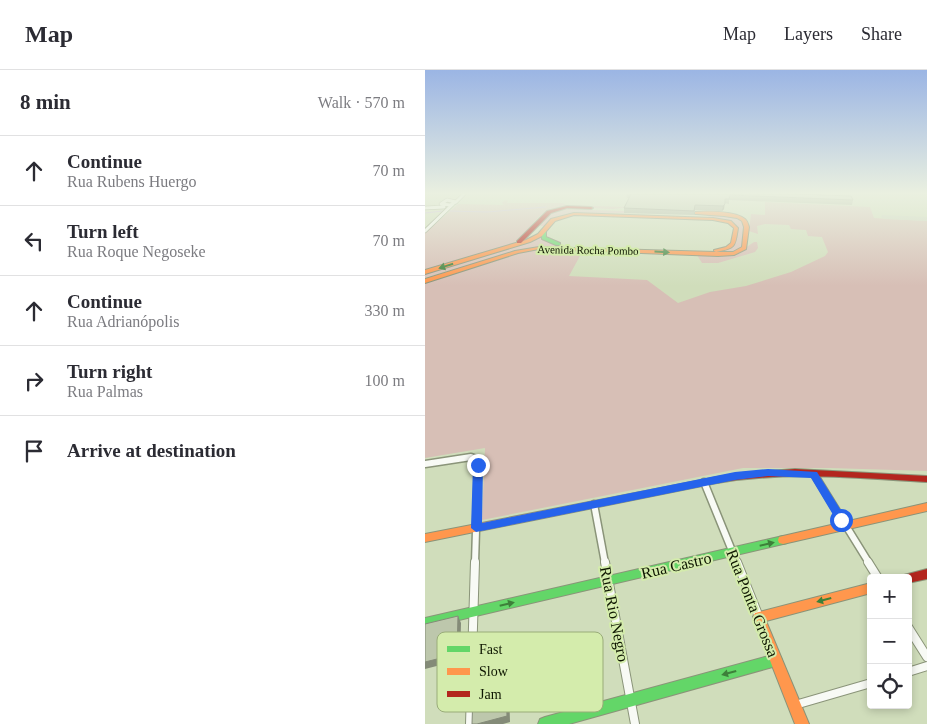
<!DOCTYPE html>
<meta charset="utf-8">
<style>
:root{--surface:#fff;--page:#f2f2f3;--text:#2b2b33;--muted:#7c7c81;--line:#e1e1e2}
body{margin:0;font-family:"Times New Roman",serif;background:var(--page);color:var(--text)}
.controls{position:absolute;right:15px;bottom:15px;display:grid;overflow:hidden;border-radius:5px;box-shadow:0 2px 8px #0003}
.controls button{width:45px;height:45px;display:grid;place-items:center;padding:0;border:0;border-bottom:1px solid var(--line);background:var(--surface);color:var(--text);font:25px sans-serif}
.stop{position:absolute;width:15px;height:15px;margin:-11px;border:4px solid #2563eb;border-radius:50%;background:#fff}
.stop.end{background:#2563eb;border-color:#fff;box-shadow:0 1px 5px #0008}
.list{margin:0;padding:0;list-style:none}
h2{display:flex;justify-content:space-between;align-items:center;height:65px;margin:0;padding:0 20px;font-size:21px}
h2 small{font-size:16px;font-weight:400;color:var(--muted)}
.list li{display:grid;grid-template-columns:32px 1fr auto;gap:15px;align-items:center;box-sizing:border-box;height:70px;padding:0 20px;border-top:1px solid var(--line)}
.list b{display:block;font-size:19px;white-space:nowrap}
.list p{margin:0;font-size:16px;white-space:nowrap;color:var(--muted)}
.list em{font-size:16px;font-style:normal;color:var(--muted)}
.icon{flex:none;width:28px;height:28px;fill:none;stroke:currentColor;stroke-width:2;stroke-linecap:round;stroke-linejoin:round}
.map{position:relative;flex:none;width:502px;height:654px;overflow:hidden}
header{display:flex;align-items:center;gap:30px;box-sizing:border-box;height:70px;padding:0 25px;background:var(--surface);border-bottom:1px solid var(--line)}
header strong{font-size:24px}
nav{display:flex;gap:28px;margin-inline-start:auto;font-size:18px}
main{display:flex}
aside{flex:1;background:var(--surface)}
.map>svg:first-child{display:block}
.green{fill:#d7bfb6}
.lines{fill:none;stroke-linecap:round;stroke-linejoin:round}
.stream{stroke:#c9b6de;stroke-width:1}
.taxiway{fill:#ccd4be;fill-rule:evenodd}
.street-far2-casing{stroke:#8a9479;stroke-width:4.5}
.street-far1-casing{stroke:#8a9479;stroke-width:9}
.street-casing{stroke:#8a9479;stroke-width:10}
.fast-casing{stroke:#8a9479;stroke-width:2}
.slow-casing{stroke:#8a9479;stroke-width:2}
.jam-casing{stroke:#8a9479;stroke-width:2}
.street-far2{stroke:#f8faf5;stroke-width:3}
.street-far1{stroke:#f8faf5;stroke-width:6}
.street{stroke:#f8faf5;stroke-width:8}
.fast{fill:#63d668;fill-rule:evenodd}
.slow{fill:#ff974d;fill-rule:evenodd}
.jam{fill:#b3261e;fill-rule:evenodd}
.wall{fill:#a3ab94}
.shaded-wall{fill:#848b78}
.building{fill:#bdc7ac;stroke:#848b78}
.oneway{fill:#3d803a}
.route{fill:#2563eb}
.labels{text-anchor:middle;stroke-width:4;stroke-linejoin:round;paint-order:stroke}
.far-street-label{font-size:11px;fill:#0e1601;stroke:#d4ecac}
.near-street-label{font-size:16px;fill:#0e1601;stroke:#d4ecac}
.key{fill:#d4ecac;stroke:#99ac79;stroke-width:1}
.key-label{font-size:14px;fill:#0e1601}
</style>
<header>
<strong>Map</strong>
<nav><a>Map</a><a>Layers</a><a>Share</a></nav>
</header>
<main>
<aside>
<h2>8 min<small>Walk · 570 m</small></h2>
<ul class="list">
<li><svg class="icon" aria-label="ahead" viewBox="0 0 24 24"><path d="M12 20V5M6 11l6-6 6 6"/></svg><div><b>Continue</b><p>Rua Rubens Huergo</p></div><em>70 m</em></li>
<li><svg class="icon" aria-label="left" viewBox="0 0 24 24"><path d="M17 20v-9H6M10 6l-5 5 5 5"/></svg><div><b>Turn left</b><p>Rua Roque Negoseke</p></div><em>70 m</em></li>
<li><svg class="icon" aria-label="ahead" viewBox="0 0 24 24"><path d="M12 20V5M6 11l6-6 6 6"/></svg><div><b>Continue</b><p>Rua Adrianópolis</p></div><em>330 m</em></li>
<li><svg class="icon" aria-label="right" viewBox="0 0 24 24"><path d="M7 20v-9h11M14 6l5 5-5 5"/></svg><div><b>Turn right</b><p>Rua Palmas</p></div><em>100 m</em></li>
<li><svg class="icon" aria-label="arrive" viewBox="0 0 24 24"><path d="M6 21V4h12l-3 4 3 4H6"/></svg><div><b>Arrive at destination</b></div></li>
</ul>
</aside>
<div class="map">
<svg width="502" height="654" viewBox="0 0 502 654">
<rect width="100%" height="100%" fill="#d0ddbb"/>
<path class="green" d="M80 130 83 131 82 133H137L142 135 200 137C177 144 148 130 124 140 108 147 102 166 87 174L0 201V163L33 134 79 135 77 133Z
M340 132 445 137 449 148 502 151V401L405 398H318L57 450 60 378 0 388V213L91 183 116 179 178 181 183 184H156L144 206 222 210 253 233 285 222 321 216 366 202 400 186 403 182 397 167 383 166 381 160 366 159 364 155 340 154 332 156 333 164 324 161 326 144 340 145Z
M136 139 199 141 208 143 142 144 126 150 120 157 114 155 122 145Z
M278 144 304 145 316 150 318 153V175L315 179 300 183 288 182 309 175 311 155C301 147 288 150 278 144Z
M116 166 121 171 137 176 99 179 0 208V204Z
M329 172H332L333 178 330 182 293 193H277L272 185 311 184Z"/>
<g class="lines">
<path class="stream" d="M25 141 62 142 121 137
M0 143 18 141"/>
<path class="taxiway" d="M457 145 502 147V151L460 149 456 147Z"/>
<g class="street-far2-casing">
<path id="street-far2" d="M22 130 31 132 25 135 16 134Z
M31 132 39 124
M0 138 19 137
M0 161 28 134"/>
</g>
<g class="street-far1-casing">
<path id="street-far1" d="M0 394 46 387 51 389 53 395 50 493
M389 404 444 493
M279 412 312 493
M169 434 180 493"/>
</g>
<g class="street-casing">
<path id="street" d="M180 492 210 654
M312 492 334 547
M443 492 453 508
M483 557 502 587
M483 602 502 596
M370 635 446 613
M45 654 50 492"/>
</g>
<g class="fast-casing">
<path id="fast" d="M117 160 121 161V167L135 173V175H131L117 169Z
M358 466 362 467 363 470 362 473 358 474 0 558V548Z
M351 584 355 586 357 590 355 594 351 596 144 654H113L115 649 120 647Z"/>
</g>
<g class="slow-casing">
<path id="slow" d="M270 142C282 141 311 141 320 149 323 152 323 154 324 157L321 179 309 185 293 186 114 179 93 183 0 213V209L90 181 114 177 291 182 289 181V180L301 177 306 173 309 158 303 153 288 150 149 145 130 151 117 166 105 172 0 204V200L101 170 113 164 126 149 149 143 288 148 306 151 313 158C310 177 311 178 291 182H308L317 177 319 157 317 151 312 148 299 146 272 144H270Z
M292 407 295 408 296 410 295 412 292 413 0 472V464Z
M502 433V441L358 474 354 473 353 470 354 467 358 466Z
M446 513V523L341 551 384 654H370L328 547 330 543Z"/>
</g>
<g class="jam-casing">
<path id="jam" d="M142 136 166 137 168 138 166 139 142 138 126 143 96 173H92V171L122 141Z
M370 399 502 406V412C431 408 363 401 292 413L289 412 288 410 289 408 292 407 317 403Z
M502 499V509L483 513V508H478L479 505Z"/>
</g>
<use href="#street-far2" class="street-far2"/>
<use href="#street-far1" class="street-far1"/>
<use href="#street" class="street"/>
<use href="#fast" class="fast"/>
<use href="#slow" class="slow"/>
<use href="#jam" class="jam"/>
</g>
<path class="wall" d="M201 124H373L428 130 427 135 304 130V134L300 133 299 139 297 141 270 140 269 145 199 143V138L204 128H202Z"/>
<path class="shaded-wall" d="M300 129 299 139 297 141 298 136Z
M33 546 36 553 35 590 0 599V592Z
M81 615 84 621 85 652 78 654H52Z"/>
<path class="building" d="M206 124H373L426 126 428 130 305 125 304 129H300V134L298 136 270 135 269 141 199 138Z
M33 546 32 584 0 592V554Z
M81 615 82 646 52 654H47L48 623Z"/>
<defs><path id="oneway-solid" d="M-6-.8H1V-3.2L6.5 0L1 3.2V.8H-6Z" transform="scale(1.25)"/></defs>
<g class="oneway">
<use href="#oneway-solid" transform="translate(237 182) rotate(3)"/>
<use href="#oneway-solid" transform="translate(21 196) rotate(163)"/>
<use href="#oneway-solid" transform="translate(342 474) rotate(-13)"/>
<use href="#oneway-solid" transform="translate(399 530) rotate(165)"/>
<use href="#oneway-solid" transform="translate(82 534) rotate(-13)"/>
<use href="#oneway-solid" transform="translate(304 603) rotate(165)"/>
</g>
<linearGradient id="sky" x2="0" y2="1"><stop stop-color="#9bb5e4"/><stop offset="0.57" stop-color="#eaf0e0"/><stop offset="1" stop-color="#eaf0e0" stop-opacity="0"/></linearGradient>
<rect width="502" height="216" fill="url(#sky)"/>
<path class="route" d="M53 392 58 395 57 453 310 402 343 399 392 402 422 450 420 453H413L386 408 343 406 310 410 51 462 46 458 48 395Z"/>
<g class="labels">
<g class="far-street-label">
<text transform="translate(163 180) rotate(1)" y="4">Avenida Rocha Pombo</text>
</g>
<g class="near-street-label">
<text transform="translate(251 495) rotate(-13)" y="6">Rua Castro</text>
<text transform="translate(328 533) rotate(68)" y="6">Rua Ponta Grossa</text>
<text transform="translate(190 544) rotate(79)" y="6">Rua Rio Negro</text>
</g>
</g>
<rect x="12" y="562" width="166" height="80" rx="8" class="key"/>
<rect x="22" y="576" width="23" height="6" fill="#63d668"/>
<rect x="22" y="598" width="23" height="7" fill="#ff974d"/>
<rect x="22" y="621" width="23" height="6" fill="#b3261e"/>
<g class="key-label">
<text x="54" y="584">Fast</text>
<text x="54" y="606">Slow</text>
<text x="54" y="629">Jam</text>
</g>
</svg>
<div class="controls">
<button>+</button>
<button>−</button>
<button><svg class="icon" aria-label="locate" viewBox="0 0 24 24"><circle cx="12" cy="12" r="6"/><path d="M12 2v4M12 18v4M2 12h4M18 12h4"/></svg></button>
</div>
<div class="stop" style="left:416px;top:450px"></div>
<div class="stop end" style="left:53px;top:395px"></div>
</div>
</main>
